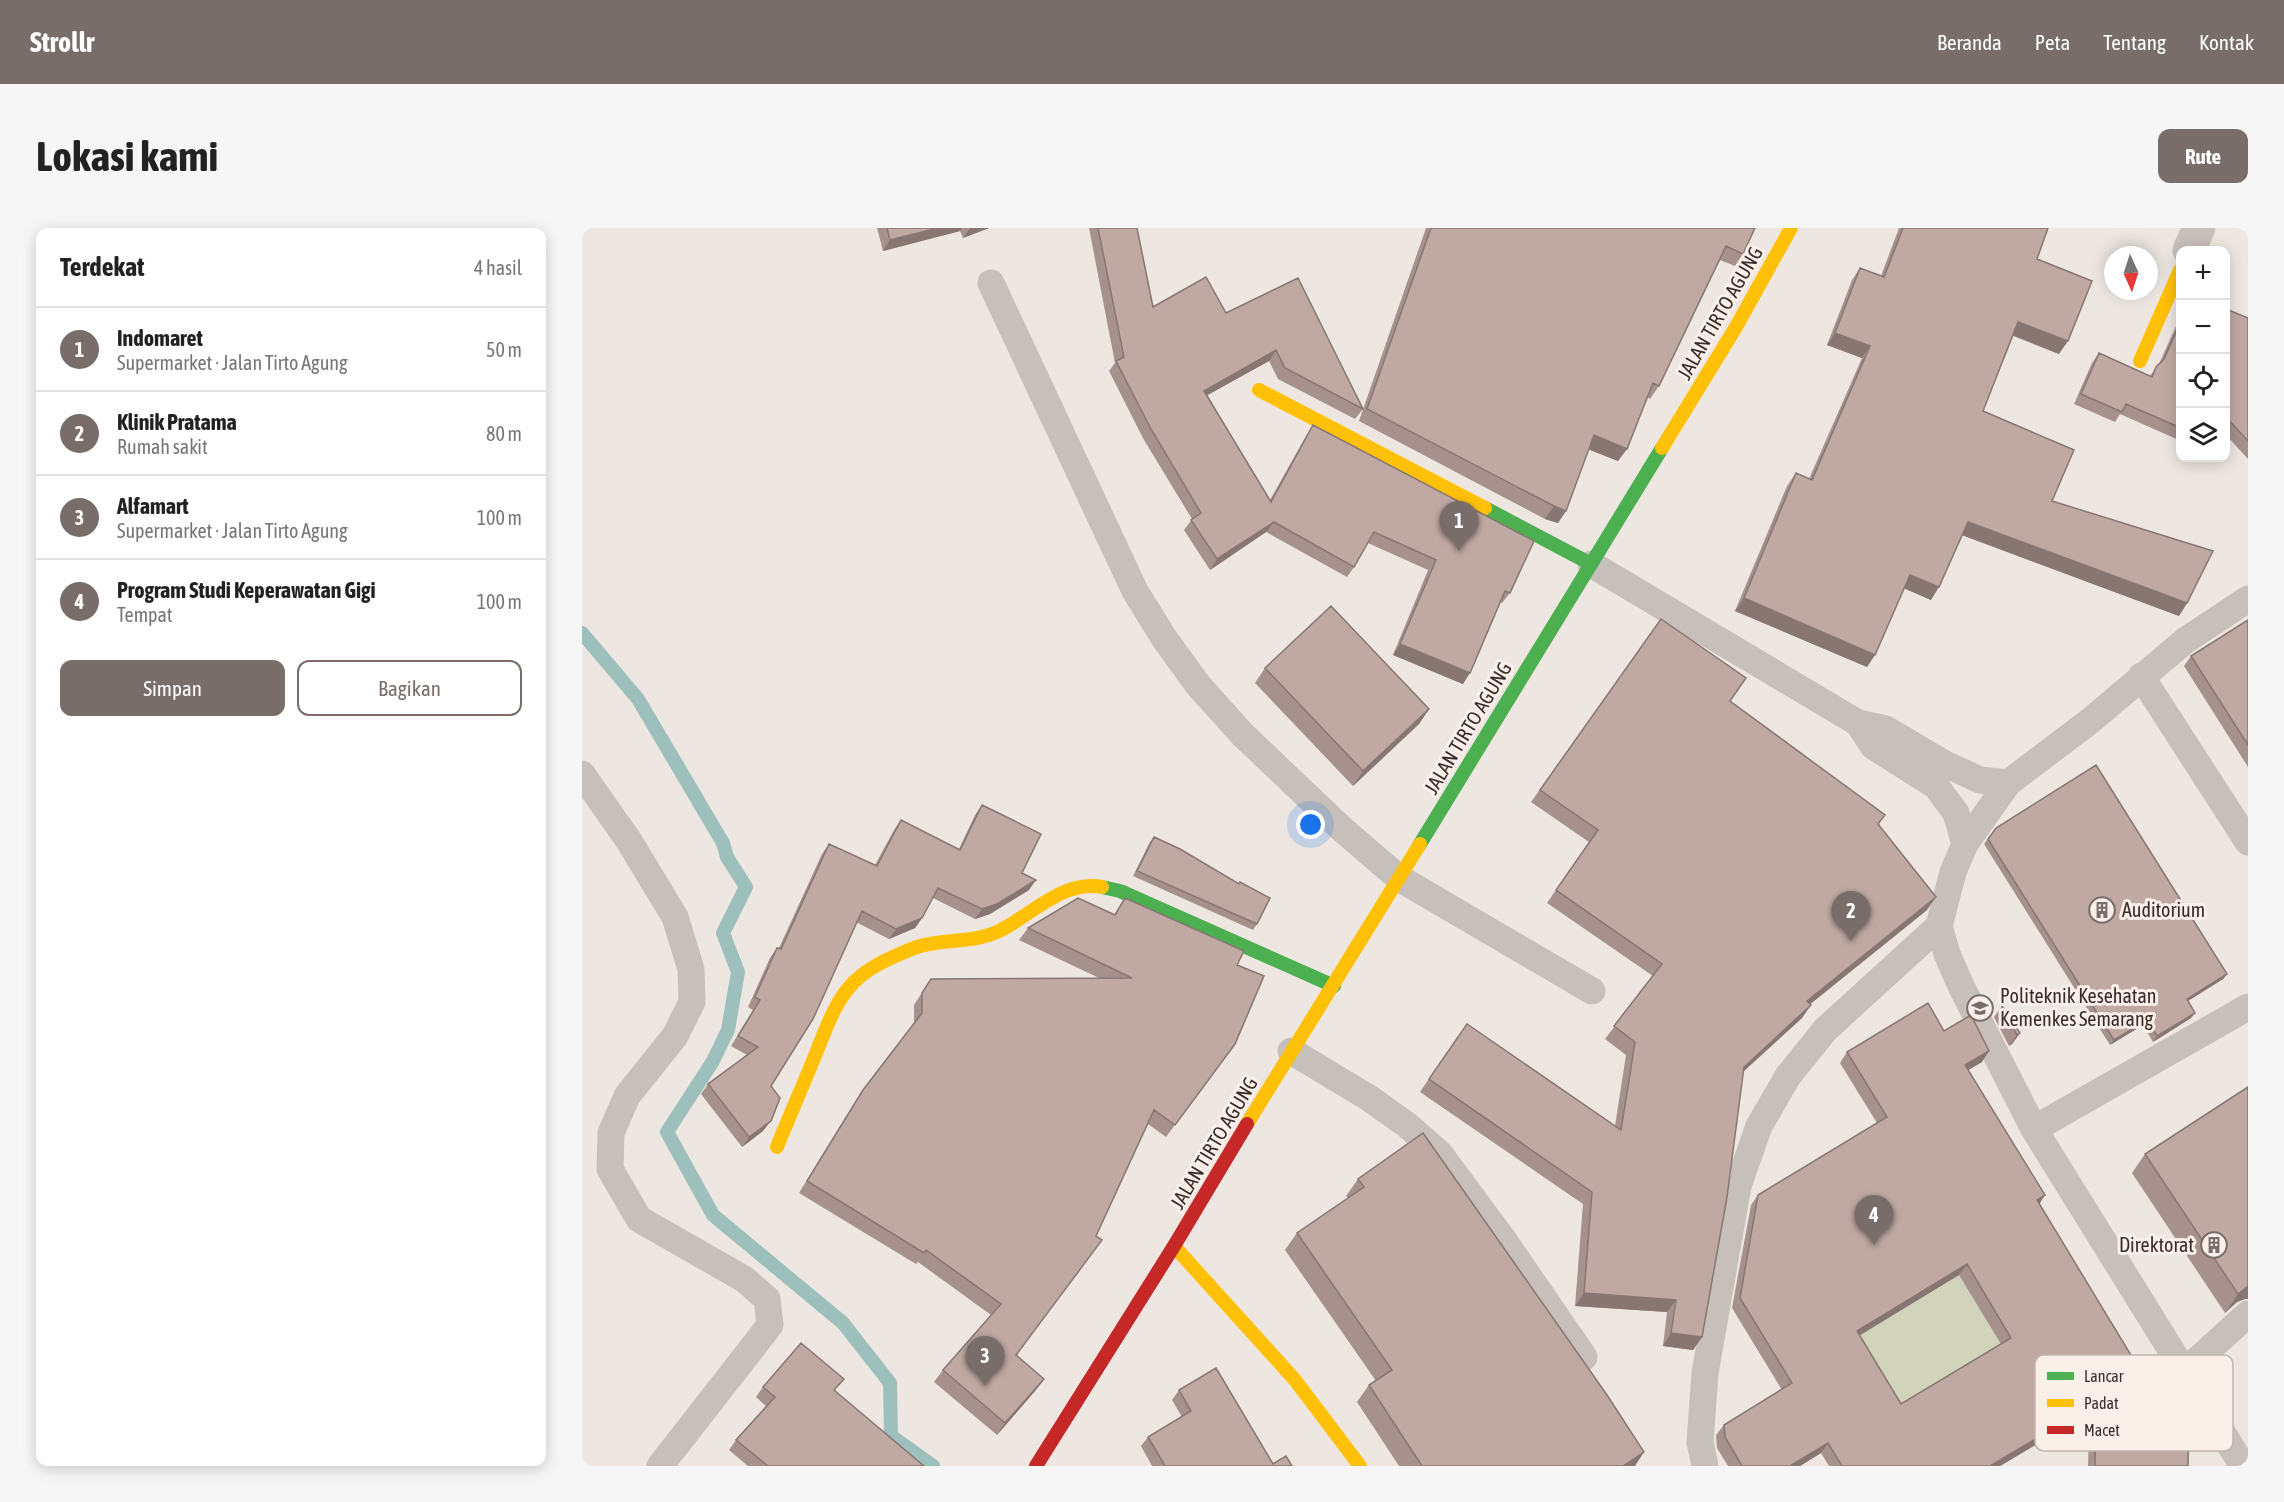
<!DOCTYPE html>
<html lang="id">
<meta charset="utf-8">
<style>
:root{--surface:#fff;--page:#f6f6f6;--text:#222;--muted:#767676;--line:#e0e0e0;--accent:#786d69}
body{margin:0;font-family:"Asap Condensed",sans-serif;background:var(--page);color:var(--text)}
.controls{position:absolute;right:18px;top:18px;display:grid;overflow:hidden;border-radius:12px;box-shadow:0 3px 15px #0003}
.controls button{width:54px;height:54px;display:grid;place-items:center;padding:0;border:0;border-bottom:2px solid var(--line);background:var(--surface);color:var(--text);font:30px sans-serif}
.compass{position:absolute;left:1522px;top:18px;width:54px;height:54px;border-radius:50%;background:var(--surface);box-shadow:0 3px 15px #0003;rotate:177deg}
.you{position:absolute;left:729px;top:597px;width:21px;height:21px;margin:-15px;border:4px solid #fff;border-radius:50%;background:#1a73e8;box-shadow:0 0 0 9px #1a73e833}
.badge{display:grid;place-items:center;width:39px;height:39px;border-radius:50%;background:var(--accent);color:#fff;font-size:20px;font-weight:700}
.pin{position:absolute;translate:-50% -50px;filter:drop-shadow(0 2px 3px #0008)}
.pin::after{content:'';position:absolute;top:32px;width:21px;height:18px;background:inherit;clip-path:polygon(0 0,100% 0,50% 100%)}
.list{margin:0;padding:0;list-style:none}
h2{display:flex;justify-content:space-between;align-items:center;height:78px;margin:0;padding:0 24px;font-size:26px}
h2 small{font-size:20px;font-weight:400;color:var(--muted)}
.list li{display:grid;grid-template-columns:39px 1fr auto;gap:18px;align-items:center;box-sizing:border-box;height:84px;padding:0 24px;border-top:2px solid var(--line)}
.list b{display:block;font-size:22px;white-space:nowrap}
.list p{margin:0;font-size:20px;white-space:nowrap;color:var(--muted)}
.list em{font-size:20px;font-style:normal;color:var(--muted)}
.actions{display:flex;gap:12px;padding:18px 24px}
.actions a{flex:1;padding:14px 0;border:2px solid var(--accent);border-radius:12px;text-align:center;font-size:21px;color:var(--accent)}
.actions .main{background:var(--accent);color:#fff}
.icon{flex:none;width:33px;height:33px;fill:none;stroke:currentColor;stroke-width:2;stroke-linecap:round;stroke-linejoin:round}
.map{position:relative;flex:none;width:1666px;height:1238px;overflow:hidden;border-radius:12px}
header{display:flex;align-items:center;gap:36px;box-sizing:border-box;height:84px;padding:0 30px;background:var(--accent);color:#fff}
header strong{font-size:28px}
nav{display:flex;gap:33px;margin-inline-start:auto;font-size:21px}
.intro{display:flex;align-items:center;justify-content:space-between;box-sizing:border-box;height:144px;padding:0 36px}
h1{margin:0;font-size:42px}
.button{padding:15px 27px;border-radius:12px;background:var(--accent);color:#fff;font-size:21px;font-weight:700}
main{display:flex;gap:36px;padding:0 36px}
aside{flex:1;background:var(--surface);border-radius:12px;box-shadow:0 3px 15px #0003}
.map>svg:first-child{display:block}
.green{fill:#d1d3bb}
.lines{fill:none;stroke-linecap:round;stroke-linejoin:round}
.stream{stroke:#9ec0bd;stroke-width:14}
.lane{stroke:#c7bfba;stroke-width:27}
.street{stroke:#c7bfba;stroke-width:33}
.fast{stroke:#4caf50;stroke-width:14}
.slow{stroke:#ffc107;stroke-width:14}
.jam{stroke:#c62828;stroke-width:14}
.wall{fill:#a6918c;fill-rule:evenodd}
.shaded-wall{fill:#877672}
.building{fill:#c1a9a3;stroke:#877672;stroke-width:1.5;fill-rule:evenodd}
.labels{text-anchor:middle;stroke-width:6;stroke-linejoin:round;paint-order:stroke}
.street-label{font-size:20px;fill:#382b28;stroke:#faf0e9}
.poi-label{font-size:20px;fill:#382b28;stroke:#faf0e9;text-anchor:start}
.key{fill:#faf0e9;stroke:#c0b5af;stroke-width:1.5}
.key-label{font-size:16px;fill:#382b28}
</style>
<header>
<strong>Strollr</strong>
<nav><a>Beranda</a><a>Peta</a><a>Tentang</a><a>Kontak</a></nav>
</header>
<div class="intro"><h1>Lokasi kami</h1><a class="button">Rute</a></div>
<main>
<aside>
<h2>Terdekat<small>4 hasil</small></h2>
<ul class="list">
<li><span class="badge">1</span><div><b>Indomaret</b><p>Supermarket · Jalan Tirto Agung</p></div><em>50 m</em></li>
<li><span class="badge">2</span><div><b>Klinik Pratama</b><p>Rumah sakit</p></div><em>80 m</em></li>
<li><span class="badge">3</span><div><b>Alfamart</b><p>Supermarket · Jalan Tirto Agung</p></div><em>100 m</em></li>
<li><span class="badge">4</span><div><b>Program Studi Keperawatan Gigi</b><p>Tempat</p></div><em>100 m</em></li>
</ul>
<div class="actions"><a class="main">Simpan</a><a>Bagikan</a></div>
</aside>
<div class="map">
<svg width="1666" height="1238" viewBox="0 0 1666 1238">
<rect width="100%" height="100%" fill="#eee7e1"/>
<path class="green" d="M1377 1047 1423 1120 1311 1186 1267 1114Z"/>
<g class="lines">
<path class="stream" d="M0 405 56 471 141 615 145 629 164 659 141 705 156 744 146 802 131 833 85 904 131 987 261 1095 308 1155 309 1208 351 1238"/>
<path class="lane" d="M409 55 553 363 582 410 616 457 661 507 761 602 817 650 1010 763
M1009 336 1276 495 1304 501 1363 536 1398 552 1426 555
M1559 448 1666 614
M1276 495 1291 518 1354 558 1374 585 1383 616
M0 546 47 613 93 689 109 741 110 774 93 808 45 868 29 905 28 941 57 991 162 1051 185 1071 188 1097 78 1238
M709 823 787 870 825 897 858 926 921 1011 1002 1129
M1452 901 1666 779
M1602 1144 1666 1086
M1123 1238 1118 1214 1123 1145 1156 958 1177 898 1206 848 1243 802 1357 698
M1661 1238 1452 901 1380 760 1365 726 1357 698 1371 644 1383 616 1426 555 1508 493 1604 412 1666 371"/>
<path class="street" d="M1607 22 1617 0"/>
<path class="fast" d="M903 280 1009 336
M838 616 1080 220
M520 659 538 663 752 758"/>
<path class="slow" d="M1558 133 1598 42
M677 162 903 280
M1080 220 1154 99 1209 0
M665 896 838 616
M195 919C207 889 220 860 232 830 243 804 252 774 272 754 289 737 311 729 332 720 358 710 390 716 417 703 450 687 480 652 520 659
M592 1018 713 1152 778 1238"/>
<path class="jam" d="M454 1238 592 1018 665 896"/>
</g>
<path class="wall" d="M295 0H407L381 10 378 3 301 23Z
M507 0H555L571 79 644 85 781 181 773 191 696 151 687 133 625 167 688 272 724 208 731 197 928 365 920 375 918 374 881 456 811 427 846 342 786 315 772 339 765 349 684 304 628 342 602 302 610 291 562 212 527 143 533 135Z
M844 0H1173L1161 26 1153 38 1138 32 1077 158 1068 171 1065 169 1036 233 1006 221 976 295 963 291 777 193Z
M1317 0H1466L1455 31 1477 126 1431 108 1401 183 1470 273 1605 375 1597 388 1380 307 1349 372 1322 360 1285 439 1153 383 1205 258 1214 245 1227 251 1280 130 1245 117 1270 52 1278 40 1299 48Z
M1644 81 1666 90V231L1644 207Z
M1599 87V213L1538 186 1533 194 1492 176 1510 135 1517 125 1568 148 1577 136Z
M1079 391 1148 473 1297 596 1345 682 1228 776 1220 790 1161 844 1120 1109 1111 1122 1081 1118 1085 1084 993 1078 1001 976 838 864 876 808 1033 898 1044 827 1023 811 1071 748 965 675 1007 614 949 574Z
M1666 392V539L1602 438 1609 428Z
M683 440 847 481 837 496 771 558 673 455Z
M400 577 440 645 447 662 408 686 393 691 351 670 340 690 333 700 307 711 274 694 189 858 181 903 160 919 119 866 126 856 165 827 149 818 171 782 166 779 188 730 195 720H197L240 626 247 616 293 637 312 602 319 592 377 621 393 587Z
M1414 600 1645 746 1641 751 1606 773 1609 790 1571 814 1561 797 1528 817 1402 616Z
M572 609 675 696 671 702 551 648 568 614Z
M543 670 655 737 644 828 584 909 566 896 435 1128 462 1151 453 1163 415 1207 352 1154 361 1142 409 1087 336 1034 334 1036 217 965 273 874 332 796V777L349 751 517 750 437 712 446 700 532 687Z
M1420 778 1438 805 1430 816 1427 818 1412 789Z
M1362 803 1400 834 1386 842 1554 1157 1418 1238H1247L1239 1225 1218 1238H1146L1135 1220 1134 1207 1142 1197 1200 1162 1150 1080 1169 977 1176 967 1295 895 1258 835 1265 824ZM1377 1047 1419 1116 1319 1176 1277 1107Z
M1666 859V1071H1663L1655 1074 1643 1085 1550 945 1563 926Z
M776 951 1053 1238H817L775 1174 787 1157 794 1153 703 1022 715 1005 766 970 764 968Z
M181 1159 253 1163 342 1238H166L147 1222 154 1212 184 1178 174 1169Z
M597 1162 691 1236 710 1238H570L559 1218 566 1209 600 1189 590 1172Z
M1514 1192 1606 1238H1506L1507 1202Z"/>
<path class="shaded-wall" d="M356 0H380L378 3 301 23 308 12Z
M388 0H407L381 10Z
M1436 94 1486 113 1477 126 1428 106Z
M1253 105 1288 118 1280 130 1245 117Z
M694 122 687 133 615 173 622 163Z
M1012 207 1045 221 1036 233 1003 220Z
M972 278 984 283 976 295 963 291Z
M692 294 684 304 628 342 635 331Z
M1386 294 1605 375 1597 388 1377 306Z
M1328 347 1357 359 1349 372 1319 359Z
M1162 370 1293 427 1285 439 1153 383Z
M818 416 888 445 881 456 811 427Z
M847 481 837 496 771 558 781 543Z
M454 652 447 662 408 686 393 691 400 681Z
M1354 669 1345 682 1216 786 1225 773Z
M340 690 333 700 307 711 314 701Z
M1645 746 1641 751 1601 776 1605 771Z
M1229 777 1220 790 1153 851 1162 839Z
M1613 785 1609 790 1571 814 1575 808Z
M1565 792 1561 797 1528 817 1532 812Z
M1438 805 1430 816 1427 818 1435 807Z
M1407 823 1400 834 1376 848 1383 837Z
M189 893 181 903 160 919 167 909Z
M1463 967 1456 978 1455 972Z
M1385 1036 1377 1047 1267 1114 1275 1103Z
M1666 1058V1071H1663L1655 1074 1643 1085 1656 1066Z
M1002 1065 1094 1072 1085 1084 993 1078Z
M1089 1105 1120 1109 1111 1122 1081 1118Z
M1561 1147 1554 1157 1418 1238H1408Z
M462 1151 453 1163 415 1207 423 1195Z
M1246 1215 1239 1225 1218 1238H1208Z
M1062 1224 1053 1238H1041Z"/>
<path class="building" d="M305 0H356L308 12Z
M516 0H555L571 79 624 49 644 85 716 50 781 181 703 140 694 122 622 163 689 274 731 197 952 313 928 365 923 363 888 445 818 416 854 332 792 304 772 339 692 294 635 331 609 292 619 285 569 201 534 133 542 129Z
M849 0H1173L1161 26 1144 18 1077 158 1071 155 1045 221 1012 207 984 283 972 278 785 181Z
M1321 0H1466L1455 31 1510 53 1486 113 1436 94 1401 183 1492 222 1470 273 1631 323 1605 375 1386 294 1357 359 1328 347 1293 427 1162 370 1214 245 1230 252 1288 118 1253 105 1278 40 1302 49Z
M1644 81 1666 90V213L1644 189Z
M1599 93V200L1544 176 1540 184 1499 166 1517 125 1570 149 1574 139 1582 131Z
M749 378 847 481 781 543 683 440Z
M1079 391 1164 450 1148 473 1303 587 1296 596 1354 669 1225 773 1229 777 1162 839 1145 969 1120 1109 1089 1105 1094 1072 1002 1065 1010 964 847 851 885 796 1039 902 1053 814 1032 798 1080 736 974 662 1016 602 958 562Z
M1666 392V517L1609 428Z
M1514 537 1645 746 1605 771 1613 785 1575 808 1565 792 1532 812 1406 611 1414 600Z
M400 577 459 606 440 645 454 652 415 676 400 681 356 660 340 690 314 701 280 683 231 791 189 858 198 870 189 893 167 909 126 856 176 819 156 808 178 772 173 769 195 720 199 721 247 616 295 638 319 592 378 622Z
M572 609 598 621 657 656 658 654 688 670 675 696 555 643Z
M496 670 533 687 543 670 662 723 655 737 682 748 653 816 593 897 572 882 514 1008 520 1012 434 1127 462 1151 423 1195 361 1142 419 1076 344 1022 342 1025 225 953 281 862 340 785V765L349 751 550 750 446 700Z
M1346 775 1362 803 1389 787 1407 823 1383 837 1463 967 1455 972 1561 1147 1408 1238H1260L1246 1215 1208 1238H1160L1143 1209 1142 1197 1210 1155 1158 1070 1176 967 1305 889 1265 824ZM1385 1036 1429 1110 1319 1176 1275 1103Z
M1420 778 1438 805 1435 807Z
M1666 859V1058L1656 1066 1563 926Z
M841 905 1025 1167 1062 1224 1041 1238H840L787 1157 810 1142 715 1005 782 959 776 951Z
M219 1115 262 1151 252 1162 342 1238H186L154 1212 193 1169 181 1159Z
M634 1140 691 1236 704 1228 710 1238H583L566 1209 609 1183 597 1162Z
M1514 1192 1607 1194 1606 1238H1513Z"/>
<defs>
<g id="building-ring" transform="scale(1.35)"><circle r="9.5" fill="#faf0e9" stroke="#786d69" stroke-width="1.5"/><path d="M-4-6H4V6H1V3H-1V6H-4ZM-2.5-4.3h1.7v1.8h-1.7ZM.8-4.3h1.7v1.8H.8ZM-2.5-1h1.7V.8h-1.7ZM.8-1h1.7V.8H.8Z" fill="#786d69"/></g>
<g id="university-ring" transform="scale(1.35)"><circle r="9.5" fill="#faf0e9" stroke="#786d69" stroke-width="1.5"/><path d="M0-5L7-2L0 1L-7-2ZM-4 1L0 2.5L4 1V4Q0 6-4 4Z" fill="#786d69"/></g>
</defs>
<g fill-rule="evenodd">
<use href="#building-ring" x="1520" y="682"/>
<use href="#university-ring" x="1398" y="780"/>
<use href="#building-ring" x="1632" y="1017"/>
</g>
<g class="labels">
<g class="street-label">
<text transform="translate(1138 85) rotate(-60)" y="7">JALAN TIRTO AGUNG</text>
<text transform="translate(886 500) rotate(-59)" y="7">JALAN TIRTO AGUNG</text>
<text transform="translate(632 915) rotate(-59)" y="7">JALAN TIRTO AGUNG</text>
</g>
<g class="poi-label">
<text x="1540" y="689">Auditorium</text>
<text x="1418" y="775">Politeknik Kesehatan<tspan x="1418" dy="23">Kemenkes Semarang</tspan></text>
<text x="1612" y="1024" text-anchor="end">Direktorat</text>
</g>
</g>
<rect x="1453" y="1127" width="198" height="96" rx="9" class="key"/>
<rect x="1465" y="1144" width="27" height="8" fill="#4caf50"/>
<rect x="1465" y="1171" width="27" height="8" fill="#ffc107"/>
<rect x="1465" y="1198" width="27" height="8" fill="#c62828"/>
<g class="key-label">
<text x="1502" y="1154">Lancar</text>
<text x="1502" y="1181">Padat</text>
<text x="1502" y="1208">Macet</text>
</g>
</svg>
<div class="controls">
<button>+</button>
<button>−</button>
<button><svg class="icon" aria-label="locate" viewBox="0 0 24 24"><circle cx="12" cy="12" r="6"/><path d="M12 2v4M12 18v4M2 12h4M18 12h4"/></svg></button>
<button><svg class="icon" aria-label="layers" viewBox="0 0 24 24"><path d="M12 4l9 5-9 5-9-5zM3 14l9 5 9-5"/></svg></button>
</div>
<svg class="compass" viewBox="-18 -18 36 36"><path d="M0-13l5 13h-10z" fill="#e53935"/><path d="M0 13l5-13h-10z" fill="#767676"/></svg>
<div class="you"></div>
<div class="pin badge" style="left:877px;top:323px">1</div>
<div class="pin badge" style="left:1269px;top:713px">2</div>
<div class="pin badge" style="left:403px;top:1158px">3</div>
<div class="pin badge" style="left:1292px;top:1017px">4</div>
</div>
</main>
